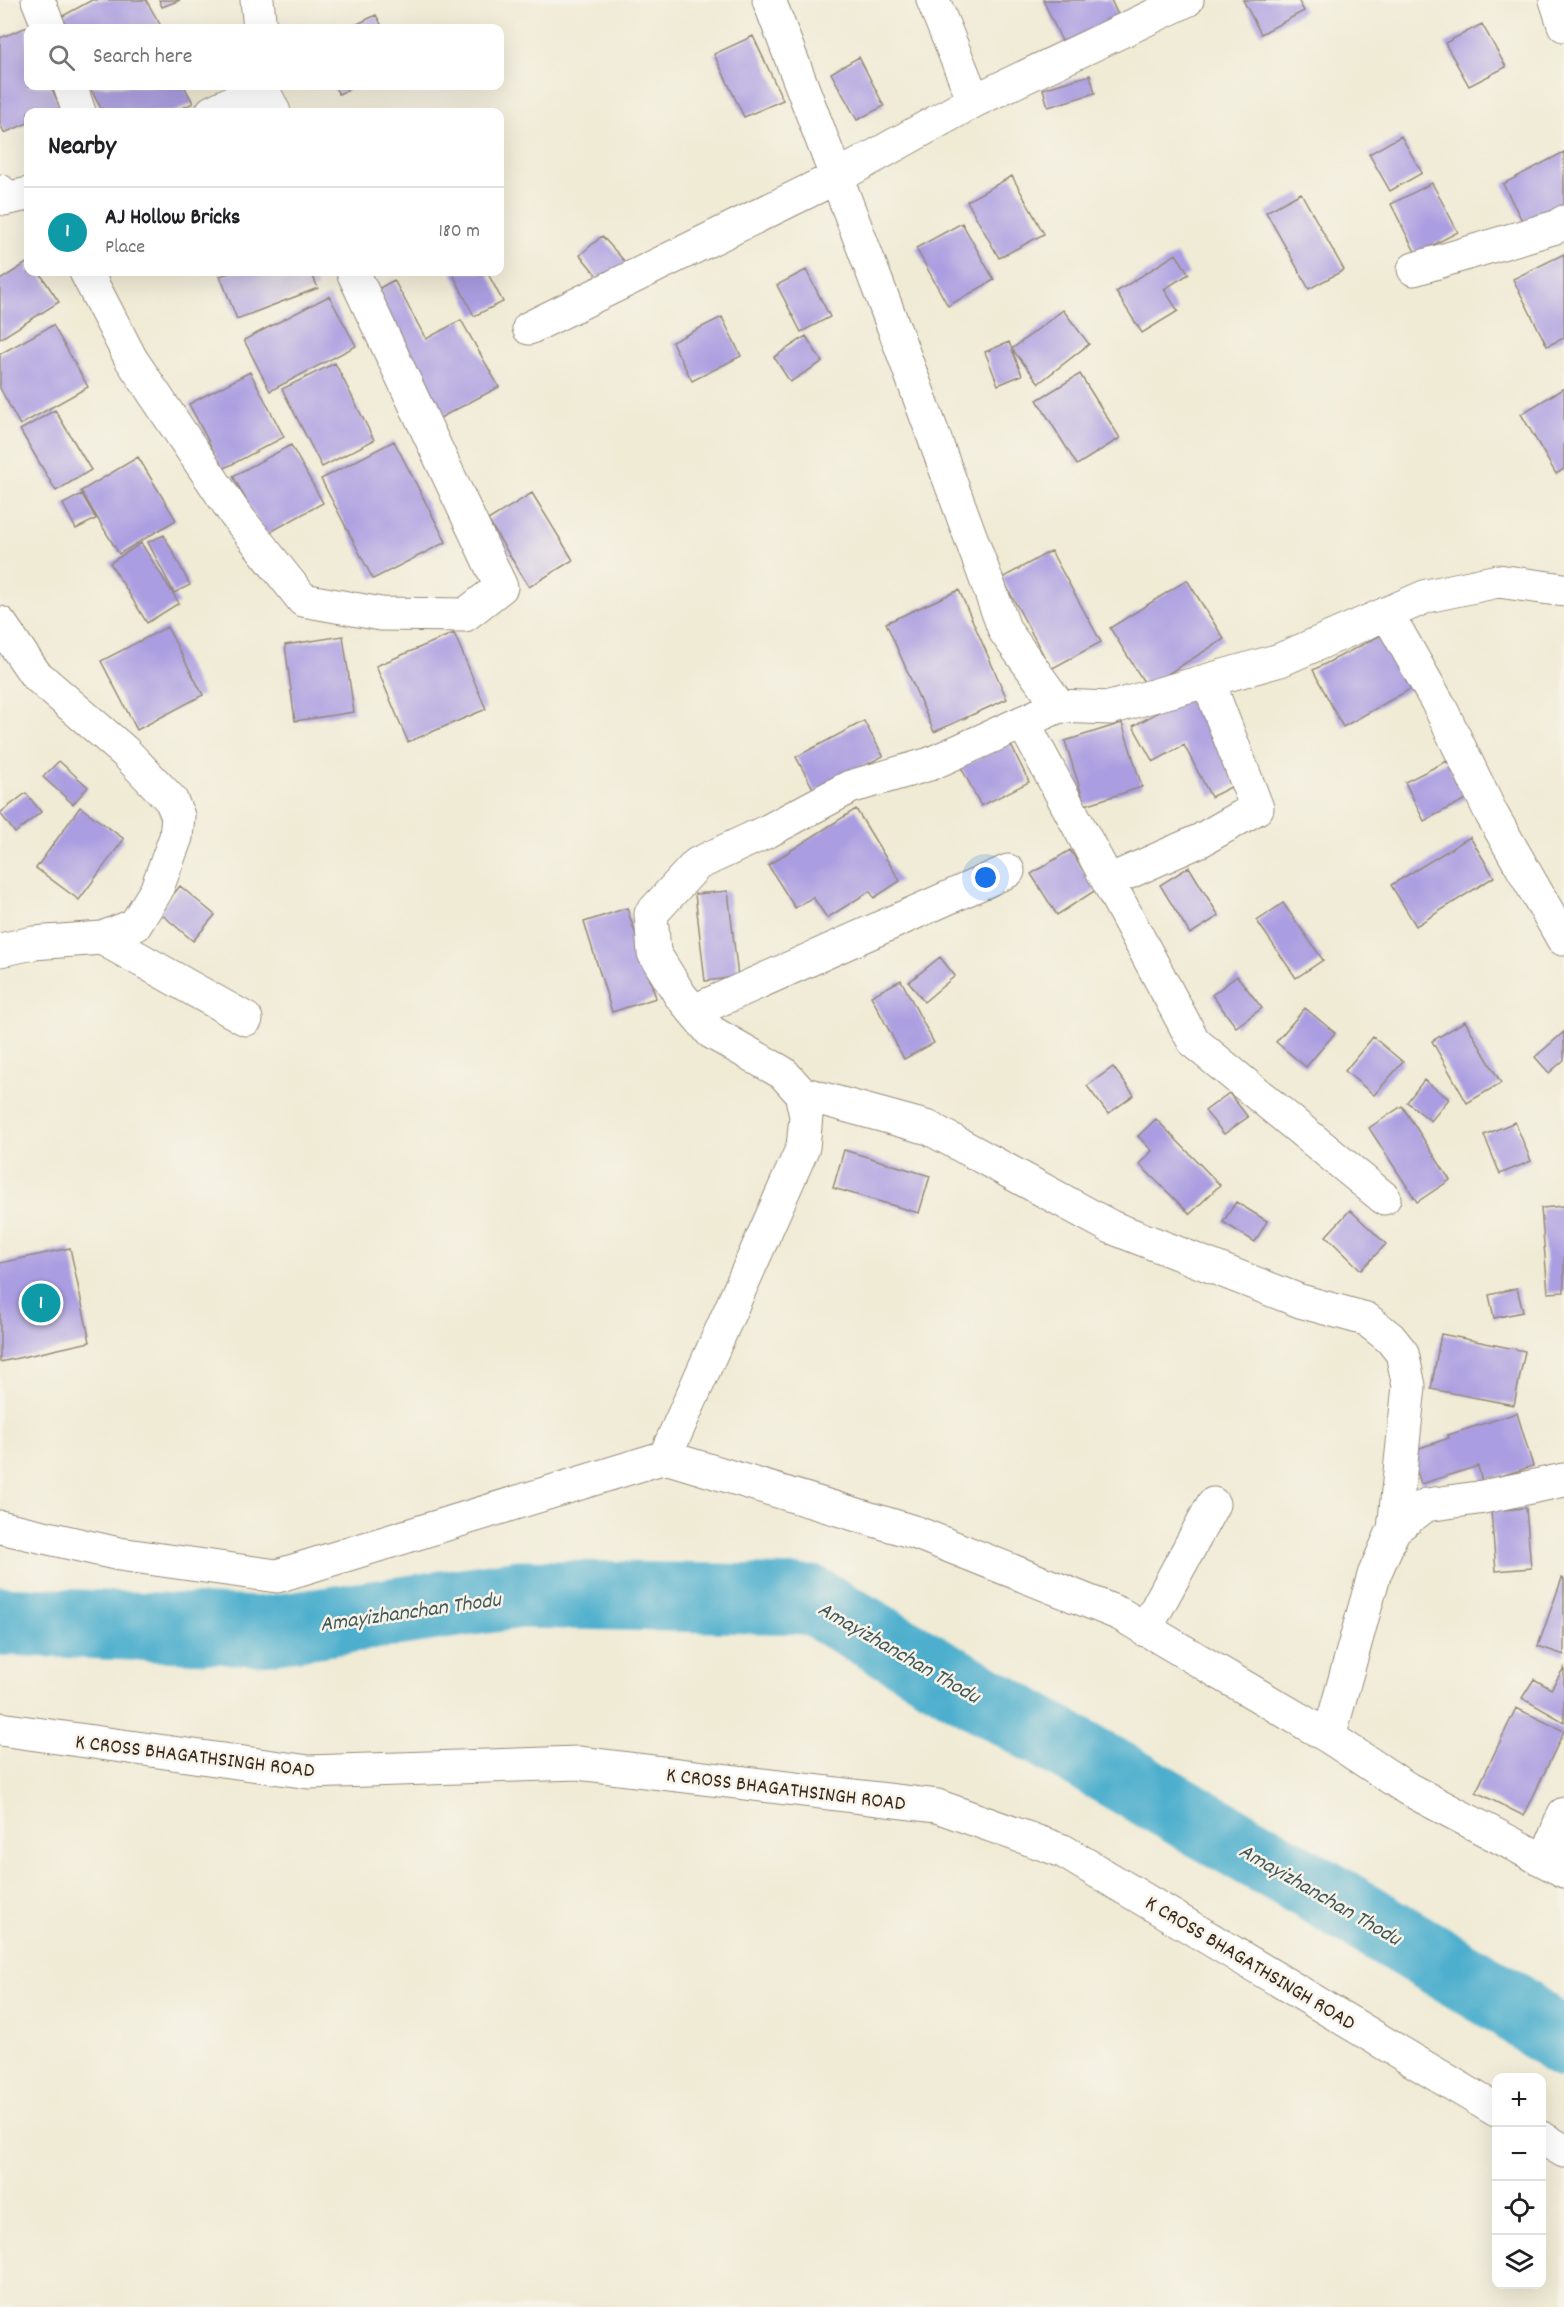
<!DOCTYPE html>
<meta charset="utf-8">
<style>
:root{--surface:#fff;--page:#f2f2f2;--text:#202124;--muted:#757577;--line:#e0e0e0;--accent:#ea580c}
body{margin:0;font-family:Dekko,sans-serif;background:var(--page);color:var(--text)}
.controls{position:absolute;right:18px;bottom:18px;display:grid;overflow:hidden;border-radius:12px;box-shadow:0 6px 24px #0002}
.controls button{width:54px;height:54px;display:grid;place-items:center;padding:0;border:0;border-bottom:2px solid var(--line);background:var(--surface);color:var(--text);font:30px sans-serif}
.you{position:absolute;left:986px;top:878px;width:21px;height:21px;margin:-15px;border:4px solid #fff;border-radius:50%;background:#1a73e8;box-shadow:0 0 0 9px #1a73e833}
.badge{display:grid;place-items:center;width:39px;height:39px;border-radius:50%;background:var(--accent);color:#fff;font-size:20px;font-weight:700}
.pin{position:absolute;translate:-50% -50%;border:3px solid #fff;box-shadow:0 2px 6px #0006}
.list{margin:0;padding:0;list-style:none}
h2{display:flex;justify-content:space-between;align-items:center;height:78px;margin:0;padding:0 24px;font-size:26px}
h2 small{font-size:20px;font-weight:400;color:var(--muted)}
.list li{display:grid;grid-template-columns:39px 1fr auto;gap:18px;align-items:center;box-sizing:border-box;height:90px;padding:0 24px;border-top:2px solid var(--line)}
.list b{display:block;font-size:22px;white-space:nowrap}
.list p{margin:0;font-size:20px;white-space:nowrap;color:var(--muted)}
.list em{font-size:20px;font-style:normal;color:var(--muted)}
.icon{flex:none;width:33px;height:33px;fill:none;stroke:currentColor;stroke-width:2;stroke-linecap:round;stroke-linejoin:round}
.map{position:relative;flex:none;width:1564px;height:2307px;overflow:hidden}
.search{position:absolute;background:var(--surface);box-shadow:0 6px 24px #0002;left:24px;top:24px;width:480px;height:66px;display:flex;align-items:center;gap:15px;box-sizing:border-box;padding:0 21px;border-radius:12px;color:var(--muted);font-size:22px}
.panel{position:absolute;background:var(--surface);box-shadow:0 6px 24px #0002;left:24px;top:108px;width:480px;height:168px;border-radius:12px}
.map>svg:first-child{display:block}
.lines{fill:none;stroke-linecap:round;stroke-linejoin:round}
.river{stroke:#4eafcd;stroke-width:69}
.building{fill:#aa9de1}
.minor-casing{stroke:#968a7a;stroke-width:35}
.minor{stroke:#fff;stroke-width:33}
.labels{text-anchor:middle;stroke-width:5;stroke-linejoin:round;paint-order:stroke}
.street-label{font-size:21px;fill:#3b2a1e;stroke:#f7f3e8}
.water-label{font-size:22px;font-style:italic;fill:#42595b;stroke:#f7f3e8}
</style>
<div class="map">
<svg width="1564" height="2307" viewBox="0 0 1564 2307">
<rect width="100%" height="100%" fill="#f7f3e8"/>
<filter id="ink" filterUnits="userSpaceOnUse"><feTurbulence type="fractalNoise" baseFrequency=".0167" numOctaves="2"/><feDisplacementMap in="SourceGraphic" scale="12" xChannelSelector="R" yChannelSelector="G"/><feConvolveMatrix kernelMatrix="1 2 1 2 8 2 1 2 1" color-interpolation-filters="sRGB"/></filter>
<filter id="wash" filterUnits="userSpaceOnUse"><feTurbulence type="fractalNoise" baseFrequency=".008" numOctaves="4" result="noise"/><feDisplacementMap in="SourceGraphic" scale="24" xChannelSelector="R" yChannelSelector="G"/><feGaussianBlur stdDeviation="1.35" result="paint"/><feColorMatrix in="noise" values="0 0 0 0 0 0 0 0 0 0 0 0 0 0 0 0 0 1.4 0 .05"/><feComposite in="paint" operator="in"/></filter>
<g filter="url(#wash)">
<rect width="100%" height="100%" fill="#f0ebd5"/>
<g class="lines">
<path class="river" d="M0 1621 261 1631 520 1594 811 1600 1292 1875 1508 2003 1564 2044"/>
</g>
<g id="blocks">
<path class="building" d="M92 0H146L162 28H68L61 17Z
M159 0H180L162 7Z
M1043 0H1111L1122 24 1066 50Z
M1243 0H1298L1304 11 1261 34Z
M376 15 383 28H349Z
M1482 24 1506 67 1469 86 1445 43Z
M27 27 28 86H51L61 110 54 112H28V123L4 133 0 123V38Z
M753 36 783 100 744 117 714 54Z
M859 57 884 106 857 120 831 73Z
M1090 75 1095 93 1048 107 1043 89Z
M89 86H184L193 103 174 112H103Z
M334 86H355L339 94Z
M1401 136 1422 173 1390 191 1369 154Z
M1564 152V210L1527 230 1503 184Z
M1012 176 1044 234 999 258 967 201Z
M1432 183 1458 232 1416 254 1391 204Z
M1301 193 1344 270 1309 289 1266 212Z
M962 223 994 280 948 306 916 248Z
M602 236 626 263 603 283 580 255Z
M1176 254 1189 274 1164 289 1178 311 1142 333 1116 292Z
M1564 254V338L1547 346 1513 279Z
M28 262V272H39L59 302 0 339V280Z
M806 270 830 317 801 332 777 285Z
M233 272H311L318 288 237 319 220 276Z
M452 272H487L503 302 474 316Z
M394 280 426 339 461 320 499 387 438 419 369 294Z
M329 296 356 346 270 391 244 340Z
M1063 310 1089 344 1039 383 1012 349Z
M722 317 741 356 692 381 672 342Z
M53 325 88 387 20 425 0 388V354Z
M806 336 822 362 790 382 774 357Z
M1009 342 1022 375 998 385 985 352Z
M335 363 374 440 322 467 282 389Z
M250 372 284 437 223 469 189 404Z
M1080 374 1120 438 1077 465 1037 400Z
M1564 388V469L1556 474 1521 414Z
M55 410 91 470 56 491 20 430Z
M394 441 446 542 373 579 321 479Z
M291 445 323 503 265 535 233 476Z
M138 457 176 520 119 554 81 491Z
M532 493 573 560 529 587 488 520Z
M82 494 96 519 76 529 63 504Z
M164 535 190 585 174 593 148 542Z
M141 543 179 603 147 623 110 563Z
M1051 551 1101 642 1051 669 1002 578Z
M1187 580 1224 639 1147 687 1110 628Z
M959 590 1007 699 934 732 886 623Z
M167 627 203 695 137 730 101 661Z
M1393 629 1421 683 1343 727 1313 670Z
M454 633 486 709 408 742 376 666Z
M343 636 354 712 295 721 285 645Z
M1194 693 1241 782 1211 797 1184 745 1153 762 1133 726Z
M864 721 883 756 815 792 796 757Z
M1122 723 1142 787 1085 805 1065 741Z
M1010 743 1029 782 981 806 961 767Z
M59 761 88 787 73 804 43 777Z
M1447 761 1466 799 1424 821 1405 782Z
M26 793 41 812 15 833 0 813Z
M80 807 124 839 79 900 36 868Z
M856 809 900 881 874 898 870 891 827 918 813 897 795 908 768 865Z
M1470 837 1494 877 1416 926 1391 885Z
M1070 850 1096 890 1057 915 1031 874Z
M1189 867 1219 916 1190 934 1160 885Z
M180 886 215 915 193 941 159 912Z
M728 891 738 977 705 981 695 894Z
M1283 903 1323 960 1296 978 1257 921Z
M627 908 656 998 612 1012 584 922Z
M940 957 955 976 924 1002 909 982Z
M1237 976 1262 1008 1236 1027 1212 995Z
M901 980 934 1043 904 1059 871 996Z
M1305 1008 1335 1033 1306 1067 1276 1042Z
M1465 1021 1501 1083 1467 1103 1432 1041Z
M1564 1032V1060L1549 1073 1535 1057Z
M1373 1037 1403 1062 1374 1095 1345 1071Z
M1113 1067 1134 1095 1108 1114 1087 1086Z
M1424 1080 1449 1099 1431 1121 1407 1102Z
M1229 1093 1248 1117 1224 1134 1205 1111Z
M1402 1106 1450 1180 1417 1202 1369 1128Z
M1156 1119 1220 1185 1190 1214 1139 1164 1152 1151 1138 1136Z
M1515 1122 1531 1161 1500 1174 1484 1135Z
M844 1150 930 1176 919 1213 833 1188Z
M1236 1202 1267 1221 1255 1242 1223 1222Z
M1564 1206V1292L1548 1293 1541 1208Z
M1350 1210 1386 1244 1361 1270 1326 1236Z
M70 1248 90 1342 0 1362V1263Z
M1517 1288 1523 1312 1494 1318 1489 1295Z
M1441 1334 1525 1351 1514 1405 1431 1389Z
M1517 1413 1533 1466 1482 1482 1478 1466 1421 1484 1411 1451 1449 1438 1448 1435Z
M1526 1508 1531 1568 1496 1571 1491 1511Z
M1562 1578 1564 1579V1655L1538 1646Z
M1564 1668V1722L1522 1698 1534 1679 1551 1689Z
M1516 1708 1564 1731 1524 1816 1476 1792Z"/>
</g>
</g>
<g filter="url(#ink)">
<use href="#blocks" fill-opacity="0" stroke="#968a7a" stroke-width="1.5"/>
<g class="lines">
<g class="minor-casing">
<path id="minor" d="M38 0 49 28
M257 0 260 28
M769 0 897 336 1005 631 1059 706 1110 708 1280 660 1427 596 1498 581 1564 590
M933 0 974 101
M1556 0 1564 25
M70 86 79 112
M212 112 262 88 274 112
M0 191 5 199 28 194
M1414 269 1556 227 1564 222
M86 272 131 359 235 514 303 600 381 614 465 615 501 587 353 272
M529 328 837 177 974 101 1187 0
M1387 613 1439 705 1491 813 1563 939
M0 623 35 674 125 752 171 800 178 816 176 837 156 891 135 925 102 938 33 943 0 950
M1023 722 1194 1042 1384 1198
M1109 881 1201 840 1257 808 1208 681
M102 938 246 1019
M694 1011 1008 871
M801 1093 929 1128 1111 1227 1300 1301 1366 1319 1390 1338 1402 1353 1409 1386 1394 1529
M665 1457 803 1147 806 1116 801 1093 783 1073 711 1032 680 995 654 953 651 914 697 864 770 830 850 787 930 764 1059 706
M0 1527 119 1554 277 1576 665 1457 917 1533 1120 1614 1329 1737 1408 1789 1564 1871
M1145 1630 1213 1504
M0 1729 309 1772 578 1763 937 1806 1063 1851 1496 2110
M1329 1737 1374 1575 1394 1529 1426 1505 1478 1498 1564 1480
M1546 1860 1564 1814
M1542 2138 1564 2151"/>
</g>
<use href="#minor" class="minor"/>
</g>
</g>
<g class="labels">
<g class="street-label">
<text transform="translate(195 1755) rotate(7)" y="7">K CROSS BHAGATHSINGH ROAD</text>
<text transform="translate(786 1788) rotate(7)" y="7">K CROSS BHAGATHSINGH ROAD</text>
<text transform="translate(1251 1962) rotate(31)" y="7">K CROSS BHAGATHSINGH ROAD</text>
</g>
<g class="water-label">
<text transform="translate(410 1610) rotate(-8)" y="8">Amayizhanchan Thodu</text>
<text transform="translate(900 1651) rotate(30)" y="8">Amayizhanchan Thodu</text>
<text transform="translate(1321 1893) rotate(30)" y="8">Amayizhanchan Thodu</text>
</g>
</g>
</svg>
<div class="controls">
<button>+</button>
<button>−</button>
<button><svg class="icon" aria-label="locate" viewBox="0 0 24 24"><circle cx="12" cy="12" r="6"/><path d="M12 2v4M12 18v4M2 12h4M18 12h4"/></svg></button>
<button><svg class="icon" aria-label="layers" viewBox="0 0 24 24"><path d="M12 4l9 5-9 5-9-5zM3 14l9 5 9-5"/></svg></button>
</div>
<div class="you"></div>
<div class="pin badge" style="left:41px;top:1303px;background:#0f9aa8">1</div>
<div class="search"><svg class="icon" aria-label="search" viewBox="0 0 24 24"><circle cx="10" cy="10" r="6"/><path d="M15 15l6 6"/></svg>Search here</div>
<section class="panel">
<h2>Nearby<small></small></h2>
<ul class="list">
<li><span class="badge" style="background:#0f9aa8">1</span><div><b>AJ Hollow Bricks</b><p>Place</p></div><em>180 m</em></li>
</ul>
</section>
</div>
